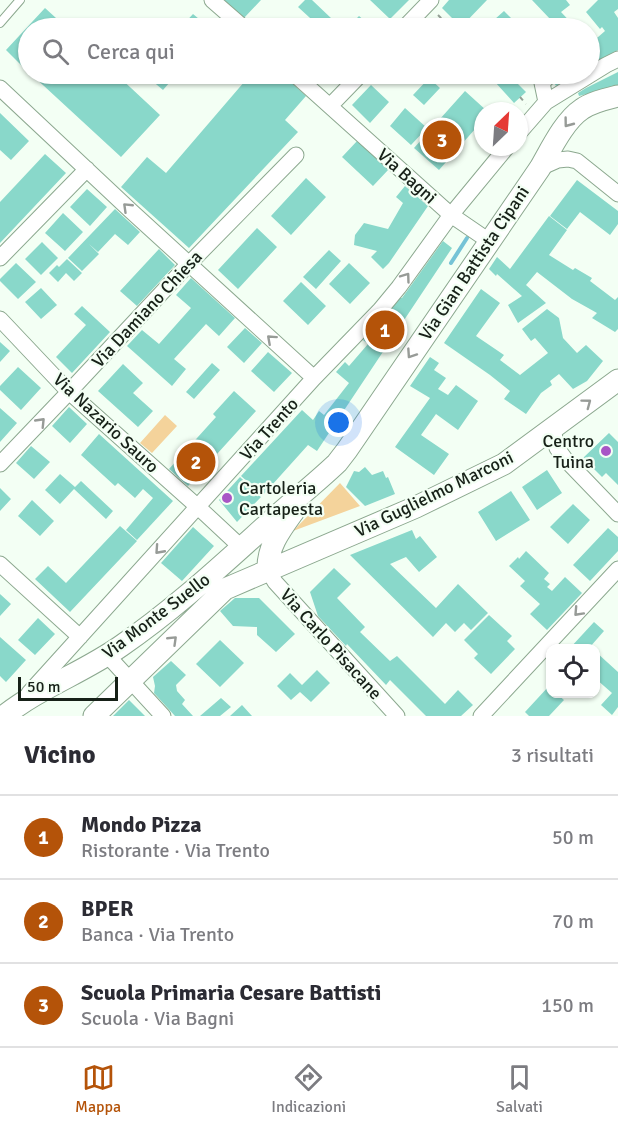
<!DOCTYPE html>
<html lang="it">
<meta charset="utf-8">
<style>
:root{--surface:#fff;--page:#f7f7f7;--text:#2b2b33;--muted:#7c7c81;--line:#e1e1e2;--accent:#b45309}
body{margin:0;font-family:Signika,sans-serif;background:var(--page);color:var(--text)}
.controls{position:absolute;right:18px;bottom:18px;display:grid;overflow:hidden;border-radius:12px;box-shadow:0 2px 4px #0004}
.controls button{width:54px;height:54px;display:grid;place-items:center;padding:0;border:0;border-bottom:2px solid var(--line);background:var(--surface);color:var(--text);font:30px sans-serif}
.compass{position:absolute;left:474px;top:102px;width:54px;height:54px;border-radius:50%;background:var(--surface);box-shadow:0 2px 4px #0004;rotate:25deg}
.scale{position:absolute;left:18px;bottom:15px;width:100px;box-sizing:border-box;padding-left:6px;border:3px solid #172118;border-top:0;font-size:16px;line-height:21px;white-space:nowrap;color:#172118;-webkit-text-stroke:4px #f3fff4;paint-order:stroke}
.you{position:absolute;left:339px;top:423px;width:21px;height:21px;margin:-15px;border:4px solid #fff;border-radius:50%;background:#1a73e8;box-shadow:0 0 0 9px #1a73e833}
.badge{display:grid;place-items:center;width:39px;height:39px;border-radius:50%;background:var(--accent);color:#fff;font-size:20px;font-weight:700}
.pin{position:absolute;translate:-50% -50%;border:3px solid #fff;box-shadow:0 2px 6px #0006}
.list{margin:0;padding:0;list-style:none}
h2{display:flex;justify-content:space-between;align-items:center;height:78px;margin:0;padding:0 24px;font-size:26px}
h2 small{font-size:20px;font-weight:400;color:var(--muted)}
.list li{display:grid;grid-template-columns:39px 1fr auto;gap:18px;align-items:center;box-sizing:border-box;height:84px;padding:0 24px;border-top:2px solid var(--line)}
.list b{display:block;font-size:22px;white-space:nowrap}
.list p{margin:0;font-size:20px;white-space:nowrap;color:var(--muted)}
.list em{font-size:20px;font-style:normal;color:var(--muted)}
.icon{flex:none;width:33px;height:33px;fill:none;stroke:currentColor;stroke-width:2;stroke-linecap:round;stroke-linejoin:round}
.map{position:relative;flex:none;width:618px;height:716px;overflow:hidden}
.search{position:absolute;background:var(--surface);box-shadow:0 2px 4px #0004;left:18px;right:18px;top:18px;height:66px;display:flex;align-items:center;gap:15px;box-sizing:border-box;padding:0 21px;border-radius:33px;color:var(--muted);font-size:22px}
.sheet{height:330px;background:var(--surface)}
nav{display:flex;justify-content:space-around;align-items:center;box-sizing:border-box;height:84px;border-top:2px solid var(--line);background:var(--surface);font-size:16px;color:var(--muted)}
nav a{display:grid;justify-items:center;gap:3px}
nav .on{color:var(--accent)}
.map>svg:first-child{display:block}
.green{fill:#f4d39b}
.lines{fill:none;stroke-linecap:round;stroke-linejoin:round}
.stream{stroke:#76c3d6;stroke-width:4}
.building{fill:#89d8ca}
.service-casing{stroke:#8ca88f;stroke-width:10}
.minor-casing{stroke:#8ca88f;stroke-width:17}
.secondary-casing{stroke:#8ca88f;stroke-width:23}
.path{stroke:#95a196;stroke-width:2;stroke-dasharray:4.5 4.5;stroke-linecap:butt}
.service{stroke:#fff;stroke-width:8}
.minor{stroke:#fff;stroke-width:15}
.secondary{stroke:#fff;stroke-width:21}
.oneway{stroke:#979b97}
.poi-dot{fill:#a856c6;stroke:#f3fff4;stroke-width:2}
.labels{text-anchor:middle;stroke-width:4.5;stroke-linejoin:round;paint-order:stroke}
.street-label{font-size:18px;fill:#172118;stroke:#f3fff4}
.poi-label{font-size:18px;fill:#172118;stroke:#f3fff4;text-anchor:end}
</style>
<div class="map">
<svg width="618" height="716" viewBox="0 0 618 716">
<rect width="100%" height="100%" fill="#f3fff4"/>
<path class="green" d="M165 415 177 426 152 453 140 443Z
M340 483 360 506 293 531Z"/>
<g class="lines">
<path class="stream" d="M451 263 467 238"/>
</g>
<path class="building" d="M224 0H261L244 18Z
M305 0H312L332 19 324 28H321L298 7Z
M370 0H409L390 19Z
M449 0H487L461 27 442 8Z
M532 0H566L570 5 561 12 576 28H542L551 20Z
M598 0H618V9L614 12 618 18V50L590 66V44L605 31 602 27 600 29 586 12Z
M45 8 67 28H28V72L6 50Z
M504 11 516 23 510 28H485Z
M193 14 210 28H180Z
M359 16 373 28H347Z
M618 72V86L579 96 578 93 586 88Z
M31 74H116L160 115 121 157Z
M144 74H177L163 90Z
M251 74H282L306 96 285 120 298 132 189 248 121 187 147 157 166 173Z
M503 74H508L526 92 514 103 495 82Z
M556 74H578L556 86 551 77Z
M429 78 440 88 424 105 413 95Z
M371 85 389 102 370 123 352 105Z
M465 91 487 111H483V120L439 170 414 148Z
M405 108 427 128 411 145 390 126Z
M0 113 29 141 11 160 0 150Z
M358 140 389 169 373 186 342 157Z
M45 154 66 173 0 243V202Z
M306 178 326 197 291 235 271 216Z
M577 180 618 211V224L610 235 580 212 567 229 550 216Z
M405 186 428 206 389 263 383 269 371 257 377 251 354 245 355 235 364 223 388 229 403 203 396 197Z
M87 189 107 207 90 226 70 207Z
M115 209 140 232 128 245 115 234 98 252 89 244 99 254 82 271 68 258Z
M63 213 83 232 65 251 45 233Z
M549 216 567 230 549 255 573 270 575 268 592 278 590 281 615 300 618 297V329L615 332 592 318 597 313 572 299 537 272 526 285 546 303 518 323 508 305 522 296 497 274 496 276 489 269 497 257 510 269Z
M257 228 277 247 238 289 218 270Z
M443 241 452 248 317 451 308 445 263 495 241 476 302 410 313 420 319 411 324 415 349 383 336 372 345 362 349 366 368 344 363 340 400 298H402Z
M42 242 58 258 41 275 25 259Z
M159 249 175 265 137 306 120 291Z
M329 250 341 261 316 289 303 277Z
M67 259 82 273 74 281 66 273 58 282 49 273 57 265 59 267Z
M16 263 36 282 18 299 0 281V279Z
M349 263 370 283 350 304 329 284Z
M191 278 235 318 219 336 206 324 174 359 186 369 172 386 127 346 142 330 159 344 191 308 176 295Z
M301 282 326 306 308 325 283 301Z
M41 288 57 305 41 319 25 302Z
M481 289 500 303 476 336 504 355 500 360 520 375 548 353 535 338 531 341 522 329 547 309 559 318 563 338 577 353 586 345 603 361 587 381 573 389 559 374 550 381 552 385 541 393 526 414 504 399 510 391 490 375 444 343Z
M82 306 110 332 72 373 56 357 86 325 74 314Z
M245 328 262 343 244 363 227 347Z
M0 342 10 351 0 362Z
M268 352 292 373 274 392 251 371Z
M430 357 439 363 434 370 446 378 438 389 448 395 456 385 478 401 458 430 436 414 421 435 449 454 434 475 395 447 430 398 410 386Z
M212 363 220 370 194 399 186 392Z
M123 364 143 383 133 393 153 411 138 427 98 391Z
M18 367 41 388 21 410 0 390V386Z
M234 391 256 411 188 486 169 469 216 417 213 414Z
M69 407 87 424 70 443 52 426Z
M0 408 17 423 0 442Z
M609 433 618 442V485L606 473 602 477 583 458Z
M99 434 173 501 137 540 126 530 153 498 143 489 135 498 118 483 115 486 81 455Z
M31 446 50 462 34 479 16 463Z
M365 467 372 475 383 471 386 478 388 477 395 494 365 506 346 487 354 471 359 472Z
M547 470 562 493 537 510 522 487Z
M60 474 75 487 81 481 113 511 106 519 74 489 60 504 45 490Z
M240 477 261 497 237 522 219 500Z
M0 488 11 499 0 511Z
M511 491 530 520 496 541 478 512Z
M32 500 54 521 40 536 18 516Z
M573 504 590 520 568 544 550 527Z
M120 526 137 541 70 612 35 579 48 566 66 583Z
M193 527 214 546 182 581 161 563Z
M608 528 618 537V551L590 581 573 565Z
M412 530 416 539 420 536 437 557 419 572 406 557 390 564 436 608 458 584 488 613 471 630 464 623 455 632 446 623 433 637 350 555Z
M526 551 549 573 544 579 550 584 547 587 552 591 565 577 582 593 547 630 530 614 540 604 520 586 525 581 509 566 518 557 519 559Z
M334 568 351 584 337 598 365 627 360 632 390 661 397 656 445 704 458 690 473 705 461 716H426L390 680 386 685 347 644 346 646 318 616 310 592Z
M0 594 11 604 0 616Z
M235 598H259L295 634 276 652 257 635V627L233 626 220 611Z
M489 615 512 636 507 641 515 649 491 674 474 658 478 654 464 640Z
M38 618 55 634 35 655 18 640Z
M594 622 604 631 590 647 592 648H570Z
M0 637 26 660 6 682 0 676Z
M220 640 244 663 220 687 196 664Z
M596 652 618 672V707L612 715 601 705 612 693 596 679Z
M171 661 186 675 176 685 177 691 185 700 182 704 193 716H175L154 693 155 686 153 677Z
M317 670 330 683 311 702 300 692 291 700 277 686 290 673 302 685Z
M549 686 550 688V694H557L564 700 549 716H529L525 712Z
M221 698 231 707 220 716H200Z
M129 700 145 716H113Z
M242 705 252 716H230Z"/>
<g class="lines">
<g class="service-casing">
<path id="service" d="M0 23 20 0"/>
</g>
<g class="minor-casing">
<path id="minor" d="M212 0 244 28
M404 28 431 0
M294 74 451 215 489 241
M0 88 131 211 314 378
M546 102 542 83 551 74
M330 106 361 74
M519 133 546 102 606 65 618 59
M540 168 558 160 568 159 577 161 618 194
M0 258 87 169
M0 319 69 392 198 507 242 548
M553 429 557 448 565 459 618 514
M0 464 69 392 182 271 296 155
M0 564 80 637
M268 570 275 582 397 716
M107 655 163 716
M29 693 314 378 380 310 399 287 451 215 507 147
M481 716 618 569"/>
</g>
<g class="secondary-casing">
<path id="secondary" d="M268 570C267 547 281 529 294 511
M4 716C39 688 84 672 121 646 175 609 223 564 272 520 293 501 316 483 337 463L347 450 540 168C551 149 564 121 582 109 592 102 606 99 618 96
M94 716 225 589 416 507 504 464 618 380"/>
</g>
<path class="path" d="M438 15 451 28
M497 74 500 76
M520 97 526 104"/>
<use href="#service" class="service"/>
<use href="#minor" class="minor"/>
<use href="#secondary" class="secondary"/>
</g>
<defs><path id="oneway-chevron" d="M-2-3.5L2.5 0L-2 3.5" fill="none" stroke-width="1.6" stroke-linecap="round" stroke-linejoin="round" transform="scale(1.5)"/></defs>
<g class="oneway">
<use href="#oneway-chevron" transform="translate(568 123) rotate(127)"/>
<use href="#oneway-chevron" transform="translate(127 207) rotate(-136)"/>
<use href="#oneway-chevron" transform="translate(406 277) rotate(-54)"/>
<use href="#oneway-chevron" transform="translate(271 339) rotate(-138)"/>
<use href="#oneway-chevron" transform="translate(411 354) rotate(124)"/>
<use href="#oneway-chevron" transform="translate(587 403) rotate(-37)"/>
<use href="#oneway-chevron" transform="translate(41 422) rotate(-46)"/>
<use href="#oneway-chevron" transform="translate(159 550) rotate(132)"/>
<use href="#oneway-chevron" transform="translate(578 612) rotate(133)"/>
<use href="#oneway-chevron" transform="translate(173 640) rotate(-44)"/>
</g>
<g class="poi-dot">
<circle cx="606" cy="451" r="6"/>
<circle cx="227" cy="498" r="6"/>
</g>
<g class="labels">
<g class="street-label">
<text transform="translate(407 176) rotate(42)" y="6">Via Bagni</text>
<text transform="translate(474 263) rotate(-56)" y="6">Via Gian Battista Cipani</text>
<text transform="translate(147 309) rotate(-47)" y="6">Via Damiano Chiesa</text>
<text transform="translate(106 423) rotate(43)" y="6">Via Nazario Sauro</text>
<text transform="translate(269 429) rotate(-48)" y="6">Via Trento</text>
<text transform="translate(434 494) rotate(-26)" y="6">Via Guglielmo Marconi</text>
<text transform="translate(156 616) rotate(-37)" y="6">Via Monte Suello</text>
<text transform="translate(331 644) rotate(48)" y="6">Via Carlo Pisacane</text>
</g>
<g class="poi-label">
<text x="594" y="447">Centro<tspan x="594" dy="21">Tuina</tspan></text>
<text x="239" y="494" text-anchor="start">Cartoleria<tspan x="239" dy="21">Cartapesta</tspan></text>
</g>
</g>
</svg>
<div class="controls">
<button><svg class="icon" aria-label="locate" viewBox="0 0 24 24"><circle cx="12" cy="12" r="6"/><path d="M12 2v4M12 18v4M2 12h4M18 12h4"/></svg></button>
</div>
<svg class="compass" viewBox="-18 -18 36 36"><path d="M0-13l5 13h-10z" fill="#e53935"/><path d="M0 13l5-13h-10z" fill="#7c7c81"/></svg>
<div class="scale">50 m</div>
<div class="you"></div>
<div class="pin badge" style="left:385px;top:330px">1</div>
<div class="pin badge" style="left:196px;top:462px">2</div>
<div class="pin badge" style="left:442px;top:140px">3</div>
<div class="search"><svg class="icon" aria-label="search" viewBox="0 0 24 24"><circle cx="10" cy="10" r="6"/><path d="M15 15l6 6"/></svg>Cerca qui</div>
</div>
<section class="sheet">
<h2>Vicino<small>3 risultati</small></h2>
<ul class="list">
<li><span class="badge">1</span><div><b>Mondo Pizza</b><p>Ristorante · Via Trento</p></div><em>50 m</em></li>
<li><span class="badge">2</span><div><b>BPER</b><p>Banca · Via Trento</p></div><em>70 m</em></li>
<li><span class="badge">3</span><div><b>Scuola Primaria Cesare Battisti</b><p>Scuola · Via Bagni</p></div><em>150 m</em></li>
</ul>
</section>
<nav>
<a class="on"><svg class="icon" aria-label="map" viewBox="0 0 24 24"><path d="M3 6l6-2 6 2 6-2v14l-6 2-6-2-6 2zM9 4v14M15 6v14"/></svg>Mappa</a>
<a><svg class="icon" aria-label="directions" viewBox="0 0 24 24"><path d="M12 3l9 9-9 9-9-9zM9 14v-3h6M13 9l2 2-2 2"/></svg>Indicazioni</a>
<a><svg class="icon" aria-label="saved" viewBox="0 0 24 24"><path d="M7 4h10v16l-5-4-5 4z"/></svg>Salvati</a>
</nav>
